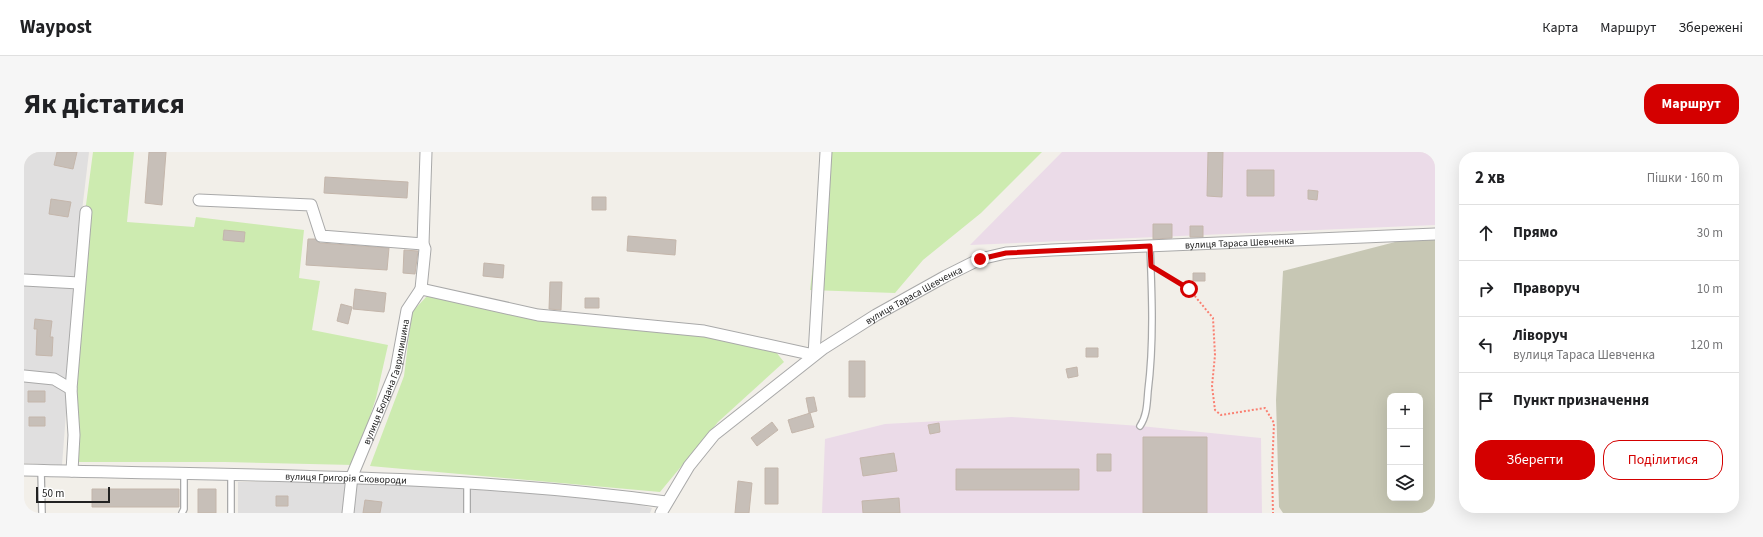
<!DOCTYPE html>
<html lang="uk">
<meta charset="utf-8">
<style>
:root{--surface:#fff;--page:#f6f6f6;--text:#202124;--muted:#757577;--line:#e0e0e0;--accent:#d40000}
body{margin:0;font-family:"Source Sans 3",sans-serif;background:var(--page);color:var(--text)}
.controls{position:absolute;right:12px;bottom:12px;display:grid;overflow:hidden;border-radius:8px;box-shadow:0 4px 16px #0002}
.controls button{width:36px;height:36px;display:grid;place-items:center;padding:0;border:0;border-bottom:1px solid var(--line);background:var(--surface);color:var(--text);font:20px sans-serif}
.scale{position:absolute;left:12px;bottom:10px;width:74px;box-sizing:border-box;padding-left:4px;border:2px solid #222;border-top:0;font-size:11px;line-height:14px;white-space:nowrap;color:#222;-webkit-text-stroke:3px #fff;paint-order:stroke}
.stop{position:absolute;width:12px;height:12px;margin:-9px;border:3px solid #d40000;border-radius:50%;background:#fff}
.stop.end{background:#d40000;border-color:#fff;box-shadow:0 1px 4px #0008}
.list{margin:0;padding:0;list-style:none}
h2{display:flex;justify-content:space-between;align-items:center;height:52px;margin:0;padding:0 16px;font-size:17px}
h2 small{font-size:13px;font-weight:400;color:var(--muted)}
.list li{display:grid;grid-template-columns:26px 1fr auto;gap:12px;align-items:center;box-sizing:border-box;height:56px;padding:0 16px;border-top:1px solid var(--line)}
.list b{display:block;font-size:15px;white-space:nowrap}
.list p{margin:0;font-size:13px;white-space:nowrap;color:var(--muted)}
.list em{font-size:13px;font-style:normal;color:var(--muted)}
.actions{display:flex;gap:8px;padding:12px 16px}
.actions a{flex:1;padding:9px 0;border:1px solid var(--accent);border-radius:16px;text-align:center;font-size:14px;color:var(--accent)}
.actions .main{background:var(--accent);color:#fff}
.icon{flex:none;width:22px;height:22px;fill:none;stroke:currentColor;stroke-width:2;stroke-linecap:round;stroke-linejoin:round}
.map{position:relative;flex:none;width:1411px;height:361px;overflow:hidden;border-radius:16px}
header{display:flex;align-items:center;gap:24px;box-sizing:border-box;height:56px;padding:0 20px;background:var(--surface);border-bottom:1px solid var(--line)}
header strong{font-size:19px}
nav{display:flex;gap:22px;margin-inline-start:auto;font-size:14px}
.intro{display:flex;align-items:center;justify-content:space-between;box-sizing:border-box;height:96px;padding:0 24px}
h1{margin:0;font-size:28px}
.button{padding:10px 18px;border-radius:16px;background:var(--accent);color:#fff;font-size:14px;font-weight:700}
main{display:flex;gap:24px;padding:0 24px}
aside{flex:1;background:var(--surface);border-radius:16px;box-shadow:0 4px 16px #0002}
.map>svg:first-child{display:block}
.residential{fill:#e0dfdf}
.industrial{fill:#ebdbe8}
.construction{fill:#c7c7b4;fill-rule:evenodd}
.grass{fill:#cdebb0}
.building{fill:#c7bfb8;stroke:#c4b6ab}
.lines{fill:none;stroke-linecap:round;stroke-linejoin:round}
.service-casing{stroke:#a9a9a9;stroke-width:8}
.minor-casing{stroke:#a9a9a9;stroke-width:13}
.path{stroke:#fa8072;stroke-width:2;stroke-dasharray:2 2;stroke-linecap:butt}
.service{stroke:#fff;stroke-width:5.5}
.minor{stroke:#fff;stroke-width:11}
.route{stroke:#d40000;stroke-width:5}
.labels{text-anchor:middle;stroke-width:3;stroke-linejoin:round;paint-order:stroke}
.street-label{font-size:10px;fill:#222;stroke:#fff}
</style>
<header>
<strong>Waypost</strong>
<nav><a>Карта</a><a>Маршрут</a><a>Збережені</a></nav>
</header>
<div class="intro"><h1>Як дістатися</h1><a class="button">Маршрут</a></div>
<main>
<div class="map">
<svg width="1411" height="361" viewBox="0 0 1411 361">
<rect width="100%" height="100%" fill="#f2efe9"/>
<path class="residential" d="M0 0H65L57 67 38 313 0 311Z
M214 330H334L593 347 628 356 626 361H214Z"/>
<path class="industrial" d="M1038 0H1411V73L946 93Z
M988 265 1116 274 1237 286 1238 361H798L801 287 861 272Z"/>
<path class="construction" d="M1411 87V361H1259L1255 355 1252 248 1259 119 1375 89ZM1366 244H1396V346H1366Z"/>
<path class="grass" d="M69 0H110L103 70 170 75 172 65 280 78 275 126 296 129 288 178 364 193 352 246 330 313 201 310H54L48 229 60 68Z
M803 0H1018L957 61 899 108 871 141 786 138Z
M404 143 456 152 636 170 752 200 760 210 694 270 636 340 346 314 380 224 388 160Z"/>
<path class="building" d="M33 0H53L49 17 30 13Z
M125 0H142L138 53 121 51Z
M1184 0H1199L1198 45 1183 44Z
M1223 18H1250V44H1223Z
M301 25 384 30 383 46 300 41Z
M1284 38 1294 39 1293 48 1284 47Z
M568 45H582V58H568Z
M27 47 47 50 44 65 25 62Z
M1129 72H1148V86L1129 87Z
M1166 74H1179V85H1166Z
M200 78 221 80 220 90 199 88Z
M604 84 652 88 651 103 603 99Z
M284 87H291L296 91 365 96 363 118 282 113Z
M380 98 394 99 391 122 379 121Z
M460 111 480 113 479 126 459 124Z
M1169 121H1181V129H1169Z
M526 130H538L537 158 525 157Z
M331 137 362 141 360 160 329 157Z
M561 146H575V156H561Z
M317 152 328 155 324 172 313 169Z
M11 167 28 169 26 185H29L28 204 12 203 13 177H10Z
M1062 196H1074V205H1062Z
M825 209H841V245H825Z
M1053 215 1054 224 1044 226 1042 217Z
M4 239H21V250H4Z
M790 245 793 259 785 261 782 246Z
M786 261 790 275 768 281 764 268Z
M5 265H21V274H5Z
M748 270 754 278 733 294 727 286Z
M915 271 916 280 906 282 904 273Z
M1119 285H1183V361H1119Z
M870 301 873 319 839 324 836 306Z
M1073 302H1087V319H1073Z
M741 316H754V352H741Z
M932 317H1055V338H932Z
M714 329 728 331 725 361H711Z
M68 337H155V355H68Z
M174 337H192V361H174Z
M252 344H264V354H252Z
M875 346 876 361H839L838 349Z
M341 348 358 350 356 361H339Z"/>
<g class="lines">
<g class="service-casing">
<path id="service" d="M1116 274C1123 264 1123 251 1124 239 1130 191 1128 142 1126 94
M17 318 18 361
M207 321V361
M443 332V361
M158 361 160 357V321"/>
</g>
<g class="minor-casing">
<g id="minor">
<path d="M175 48 287 53 297 84 399 92"/>
<path d="M0 128 55 131"/>
<path d="M397 137 401 97 399 92 402 0"/>
<path d="M0 224 30 227 47 237"/>
<path id="s1" d="M0 318C214 324 429 321 642 350"/>
<path d="M48 319 50 283 47 237 62 60"/>
<path id="s2" d="M324 361 328 324 372 218 383 158 397 137 514 163 680 179 790 203 802 0"/>
<path id="s3" d="M637 361 665 314 690 283 800 196 852 163 922 124 956 107 982 101 1028 98 1411 82"/>
</g>
</g>
<path class="path" d="M1135 119 1165 137 1189 166 1191 203 1188 234 1191 258 1197 263 1241 256 1250 271 1248 318 1249 361"/>
<use href="#service" class="service"/>
<use href="#minor" class="minor"/>
</g>
<g class="lines">
<path class="route" d="M956 107 982 101 1126 94 1127 114 1165 137"/>
</g>
<g class="labels">
<g class="street-label">
<text dy="4" stroke="none"><textPath href="#s3" startOffset="675">вулиця Тараса Шевченка</textPath></text>
<text dy="4" stroke="none"><textPath href="#s3" startOffset="339">вулиця Тараса Шевченка</textPath></text>
<text dy="4" stroke="none"><textPath href="#s2" startOffset="138">вулиця Богдана Гаврилишина</textPath></text>
<text dy="4" stroke="none"><textPath href="#s1" startOffset="322">вулиця Григорія Сковороди</textPath></text>
</g>
</g>
</svg>
<div class="controls">
<button>+</button>
<button>−</button>
<button><svg class="icon" aria-label="layers" viewBox="0 0 24 24"><path d="M12 4l9 5-9 5-9-5zM3 14l9 5 9-5"/></svg></button>
</div>
<div class="scale">50 m</div>
<div class="stop" style="left:1165px;top:137px"></div>
<div class="stop end" style="left:956px;top:107px"></div>
</div>
<aside>
<h2>2 хв<small>Пішки · 160 m</small></h2>
<ul class="list">
<li><svg class="icon" aria-label="ahead" viewBox="0 0 24 24"><path d="M12 20V5M6 11l6-6 6 6"/></svg><div><b>Прямо</b></div><em>30 m</em></li>
<li><svg class="icon" aria-label="right" viewBox="0 0 24 24"><path d="M7 20v-9h11M14 6l5 5-5 5"/></svg><div><b>Праворуч</b></div><em>10 m</em></li>
<li><svg class="icon" aria-label="left" viewBox="0 0 24 24"><path d="M17 20v-9H6M10 6l-5 5 5 5"/></svg><div><b>Ліворуч</b><p>вулиця Тараса Шевченка</p></div><em>120 m</em></li>
<li><svg class="icon" aria-label="arrive" viewBox="0 0 24 24"><path d="M6 21V4h12l-3 4 3 4H6"/></svg><div><b>Пункт призначення</b></div></li>
</ul>
<div class="actions"><a class="main">Зберегти</a><a>Поділитися</a></div>
</aside>
</main>
